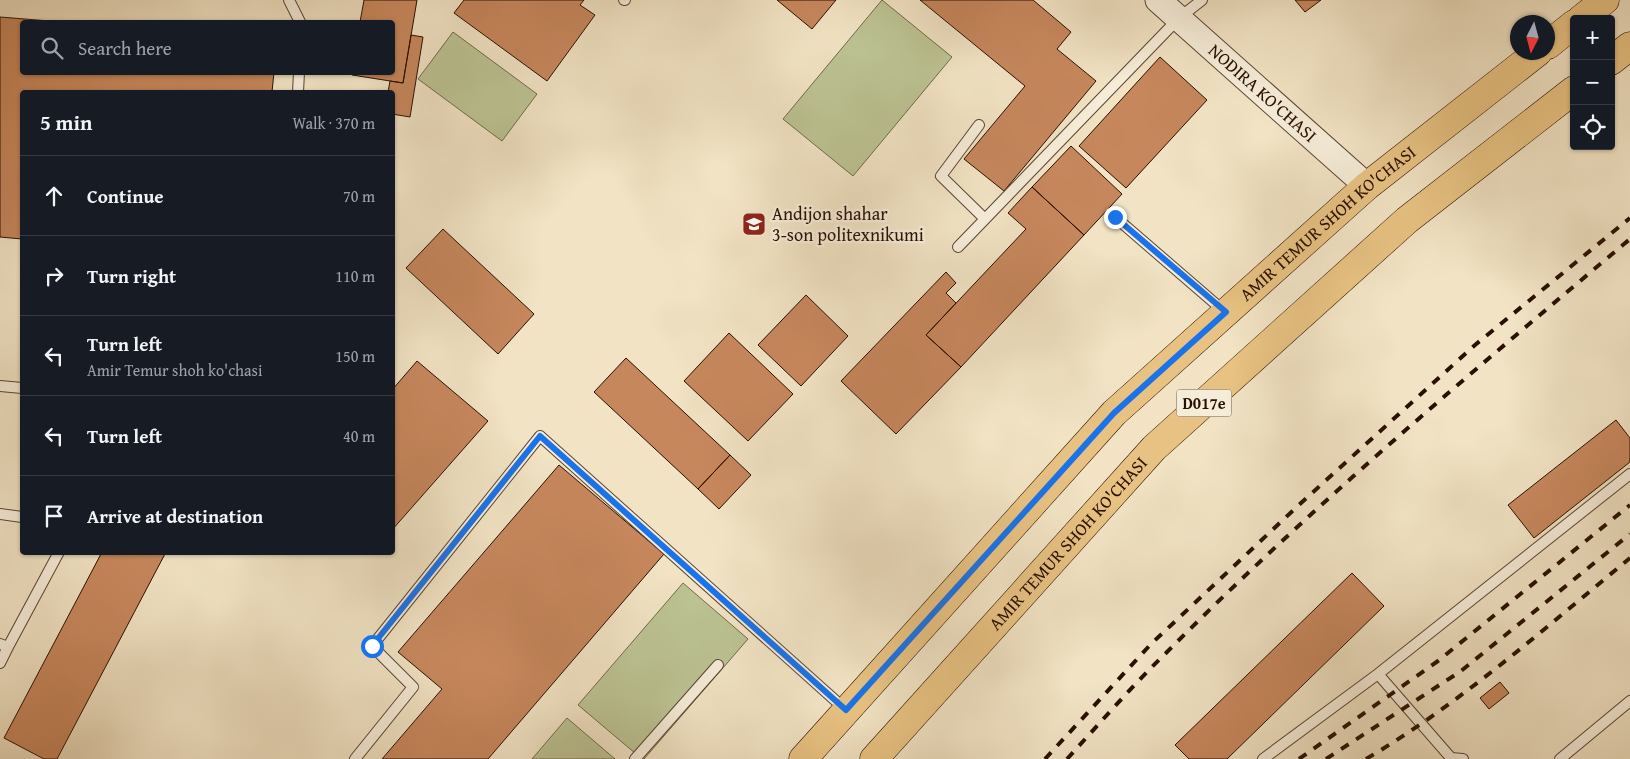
<!DOCTYPE html>
<meta charset="utf-8">
<style>
:root{--surface:#171b24;--page:#242831;--text:#f1f3f6;--muted:#9ea1a6;--line:#363941}
body{margin:0;font-family:"Gentium Book Plus",serif;background:var(--page);color:var(--text)}
.controls{position:absolute;right:15px;top:15px;display:grid;overflow:hidden;border-radius:5px;box-shadow:0 1px 4px #0004}
.controls button{width:45px;height:45px;display:grid;place-items:center;padding:0;border:0;border-bottom:1px solid var(--line);background:var(--surface);color:var(--text);font:25px sans-serif}
.compass{position:absolute;left:1510px;top:15px;width:45px;height:45px;border-radius:50%;background:var(--surface);box-shadow:0 1px 4px #0004;rotate:186deg}
.stop{position:absolute;width:15px;height:15px;margin:-11px;border:4px solid #1a73e8;border-radius:50%;background:#fff}
.stop.end{background:#1a73e8;border-color:#fff;box-shadow:0 1px 5px #0008}
.list{margin:0;padding:0;list-style:none}
h2{display:flex;justify-content:space-between;align-items:center;height:65px;margin:0;padding:0 20px;font-size:21px}
h2 small{font-size:16px;font-weight:400;color:var(--muted)}
.list li{display:grid;grid-template-columns:32px 1fr auto;gap:15px;align-items:center;box-sizing:border-box;height:80px;padding:0 20px;border-top:1px solid var(--line)}
.list b{display:block;font-size:19px;white-space:nowrap}
.list p{margin:0;font-size:16px;white-space:nowrap;color:var(--muted)}
.list em{font-size:16px;font-style:normal;color:var(--muted)}
.icon{flex:none;width:28px;height:28px;fill:none;stroke:currentColor;stroke-width:2;stroke-linecap:round;stroke-linejoin:round}
.map{position:relative;flex:none;width:1630px;height:759px;overflow:hidden}
.search{position:absolute;background:var(--surface);box-shadow:0 1px 4px #0004;left:20px;top:20px;width:375px;height:55px;display:flex;align-items:center;gap:12px;box-sizing:border-box;padding:0 18px;border-radius:5px;color:var(--muted);font-size:19px}
.panel{position:absolute;background:var(--surface);box-shadow:0 1px 4px #0004;left:20px;top:90px;width:375px;height:465px;border-radius:5px}
.map>svg:first-child{display:block}
.green{fill:#bcc393;stroke:#72694a}
.building{fill:#c7875d;stroke:#290f00}
.lines{fill:none;stroke-linecap:round;stroke-linejoin:round}
.service-casing{stroke:#5b4431;stroke-width:12}
.tertiary-casing{stroke:#5b4431;stroke-width:27}
.primary-casing{stroke:#290f00;stroke-width:29}
.service{stroke:#f6edd9;stroke-width:10}
.tertiary{stroke:#f6edd9;stroke-width:25}
.primary{stroke:#e8c282;stroke-width:28}
.rail{stroke:#290f00;stroke-width:4;stroke-dasharray:9 9;stroke-linecap:butt}
.route{stroke:#1a73e8;stroke-width:6}
.labels{text-anchor:middle;stroke-width:4.5;stroke-linejoin:round;paint-order:stroke}
.shield{fill:#f6edd9;stroke:#665241;stroke-width:1}
.shield-label{font-size:16px;font-weight:bold;fill:#290f00}
.street-label{font-size:18px;fill:#290f00;stroke:#f6edd9}
.poi-label{font-size:18px;fill:#290f00;stroke:#f6edd9;text-anchor:start}
</style>
<div class="map">
<svg width="1630" height="759" viewBox="0 0 1630 759">
<rect width="100%" height="100%" fill="#f1e3c4"/>
<filter id="stains"><feTurbulence type="fractalNoise" baseFrequency=".004" numOctaves="4"/><feColorMatrix values="0 0 0 0 .2 0 0 0 0 .09 0 0 0 0 .02 0 0 0 .5 -.17"/></filter>
<radialGradient id="worn" r=".72"><stop offset=".6" stop-color="#630" stop-opacity="0"/><stop offset="1" stop-color="#630" stop-opacity=".3"/></radialGradient>
<path class="green" d="M882 0 952 57 853 176 783 119Z
M453 32 537 94 502 141 418 79Z
M683 583 748 639 644 759H642L578 705Z
M567 718 615 759H532Z"/>
<path class="building" d="M364 0H417L403 83 352 75V72H392V22H360Z
M464 0H584L580 5 595 15 547 81 454 13Z
M777 0H836L812 29Z
M920 0H1033L1071 32 1057 49 1096 81 1004 191 964 159 1025 86Z
M1295 0H1321L1305 12Z
M0 17 62 22H22V72H274L272 92H22V239L0 237Z
M411 35 423 37 410 117 392 114V92H388L390 81 403 83Z
M1160 57 1207 100 1126 188 1079 146Z
M1071 146 1122 194 1084 235 1032 187Z
M1032 187 1084 235 961 367 926 335 1026 229 1008 213Z
M443 229 534 314 498 354 406 268Z
M946 272 956 283 946 293 956 303 926 335 961 367 896 434 841 381Z
M806 295 848 336 801 386 758 345Z
M729 333 793 394 748 441 684 381Z
M626 358 730 455 698 489 594 392Z
M417 361 488 421 392 530V390Z
M1616 420 1630 438V462L1534 538 1508 505Z
M730 455 751 475 719 509 698 489Z
M559 465 664 554 488 759H382L442 689 398 652Z
M102 552H166L57 759H44L4 738Z
M1352 573 1384 606 1227 759H1189L1175 745Z
M1500 682 1509 693 1489 709 1480 698Z"/>
<g class="lines">
<g class="service-casing">
<path id="service" d="M289 0 300 22
M624 0H625
M298 92 299 72
M979 125 941 176 985 219
M1115 217 1225 312
M958 247 1179 18 1202 0
M0 386 22 388
M0 514 22 517
M0 644 8 647 59 552
M0 663 8 647
M1378 674 1630 474
M355 759 413 687 372 646 540 436 846 710
M635 759 718 665
M1263 759 1378 674 1451 758 1463 759
M1560 759 1630 701"/>
</g>
<g class="tertiary-casing">
<g id="tertiary">
<path id="s1" d="M1158 0 1367 186"/>
</g>
</g>
<g class="primary-casing">
<g id="primary">
<path d="M1581 19 1605 0"/>
<path d="M1548 45 1574 24"/>
<path d="M1611 61 1630 46"/>
<path id="s2" d="M803 759 1114 413 1367 186 1538 52"/>
<path id="s3" d="M874 759 1154 448 1407 220 1574 90"/>
</g>
</g>
<use href="#service" class="service"/>
<use href="#tertiary" class="tertiary"/>
<use href="#primary" class="primary"/>
<path class="rail" d="M1045 759 1151 644 1301 503 1475 345 1630 218
M1067 759C1100 723 1132 686 1167 652 1313 505 1472 372 1630 239
M1299 759 1438 661 1630 505
M1326 759 1461 671 1630 534
M1366 759C1461 703 1545 628 1630 558"/>
</g>
<g class="lines">
<path class="route" d="M372 646 540 436 846 710 1114 413 1226 312 1115 217"/>
</g>
<defs>
<g id="school-square" transform="scale(1.25)"><rect x="-9" y="-9" width="18" height="18" rx="4" fill="#8f2418" stroke="#f6edd9"/><path d="M0-5L7-2L0 1L-7-2ZM-4 1L0 2.5L4 1V4Q0 6-4 4Z" fill="#fff"/></g>
</defs>
<g fill-rule="evenodd">
<use href="#school-square" x="754" y="224"/>
</g>
<g class="labels">
<rect class="shield" x="1176.5" y="389.5" width="55" height="27" rx="4"/>
<g class="shield-label">
<text x="1204" y="409">D017e</text>
</g>
<g class="street-label">
<text dy="6" stroke="none"><textPath href="#s1" startOffset="140">NODIRA KO'CHASI</textPath></text>
<text dy="6" stroke="none"><textPath href="#s2" startOffset="751">AMIR TEMUR SHOH KO'CHASI</textPath></text>
<text dy="6" stroke="none"><textPath href="#s3" startOffset="290">AMIR TEMUR SHOH KO'CHASI</textPath></text>
</g>
<g class="poi-label">
<text x="772" y="220">Andijon shahar<tspan x="772" dy="21">3-son politexnikumi</tspan></text>
</g>
</g>
<rect width="100%" height="100%" filter="url(#stains)"/>
<rect width="100%" height="100%" fill="url(#worn)"/>
</svg>
<div class="controls">
<button>+</button>
<button>−</button>
<button><svg class="icon" aria-label="locate" viewBox="0 0 24 24"><circle cx="12" cy="12" r="6"/><path d="M12 2v4M12 18v4M2 12h4M18 12h4"/></svg></button>
</div>
<svg class="compass" viewBox="-18 -18 36 36"><path d="M0-13l5 13h-10z" fill="#e53935"/><path d="M0 13l5-13h-10z" fill="#9ea1a6"/></svg>
<div class="stop" style="left:372px;top:646px"></div>
<div class="stop end" style="left:1115px;top:217px"></div>
<div class="search"><svg class="icon" aria-label="search" viewBox="0 0 24 24"><circle cx="10" cy="10" r="6"/><path d="M15 15l6 6"/></svg>Search here</div>
<section class="panel">
<h2>5 min<small>Walk · 370 m</small></h2>
<ul class="list">
<li><svg class="icon" aria-label="ahead" viewBox="0 0 24 24"><path d="M12 20V5M6 11l6-6 6 6"/></svg><div><b>Continue</b></div><em>70 m</em></li>
<li><svg class="icon" aria-label="right" viewBox="0 0 24 24"><path d="M7 20v-9h11M14 6l5 5-5 5"/></svg><div><b>Turn right</b></div><em>110 m</em></li>
<li><svg class="icon" aria-label="left" viewBox="0 0 24 24"><path d="M17 20v-9H6M10 6l-5 5 5 5"/></svg><div><b>Turn left</b><p>Amir Temur shoh ko'chasi</p></div><em>150 m</em></li>
<li><svg class="icon" aria-label="left" viewBox="0 0 24 24"><path d="M17 20v-9H6M10 6l-5 5 5 5"/></svg><div><b>Turn left</b></div><em>40 m</em></li>
<li><svg class="icon" aria-label="arrive" viewBox="0 0 24 24"><path d="M6 21V4h12l-3 4 3 4H6"/></svg><div><b>Arrive at destination</b></div></li>
</ul>
</section>
</div>
